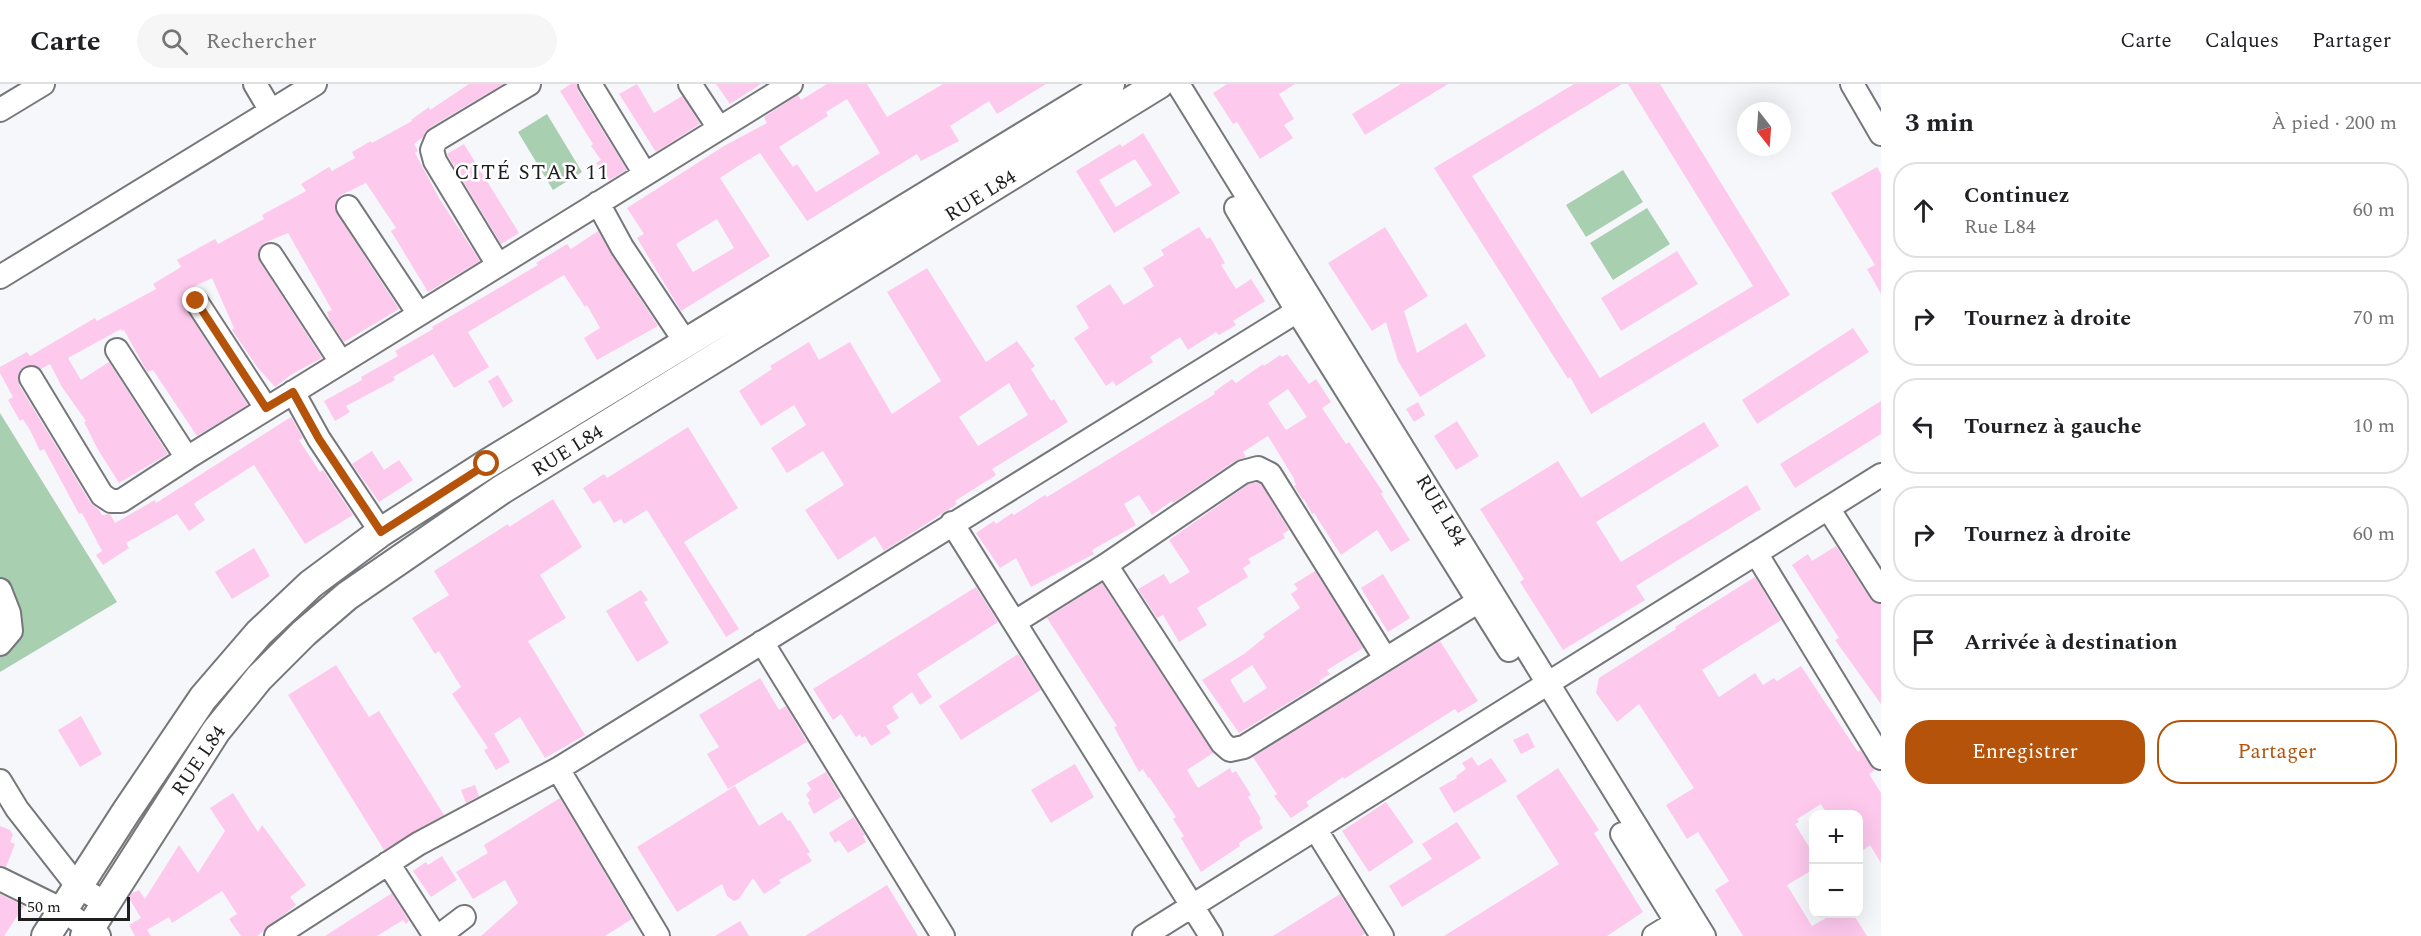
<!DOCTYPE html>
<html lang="fr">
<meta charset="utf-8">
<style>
:root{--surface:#fff;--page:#f6f6f6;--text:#202124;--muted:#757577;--line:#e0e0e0;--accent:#b45309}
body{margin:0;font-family:Spectral,serif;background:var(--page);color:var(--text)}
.controls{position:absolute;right:18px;bottom:18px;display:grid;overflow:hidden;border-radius:12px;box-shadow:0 6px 24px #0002}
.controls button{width:54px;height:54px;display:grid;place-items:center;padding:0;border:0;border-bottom:2px solid var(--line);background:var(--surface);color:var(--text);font:30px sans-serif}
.compass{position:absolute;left:1737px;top:18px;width:54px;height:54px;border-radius:50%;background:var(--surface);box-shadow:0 6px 24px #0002;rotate:163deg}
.scale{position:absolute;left:18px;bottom:15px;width:112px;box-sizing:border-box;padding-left:6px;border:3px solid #1e1e1f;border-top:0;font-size:16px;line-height:21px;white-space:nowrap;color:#1e1e1f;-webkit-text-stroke:4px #fff;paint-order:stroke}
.stop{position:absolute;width:18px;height:18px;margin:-14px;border:4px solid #b45309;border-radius:50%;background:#fff}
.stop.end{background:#b45309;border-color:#fff;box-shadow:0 2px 6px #0008}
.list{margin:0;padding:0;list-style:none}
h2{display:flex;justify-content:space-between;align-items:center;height:78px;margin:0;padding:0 24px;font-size:26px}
h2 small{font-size:20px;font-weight:400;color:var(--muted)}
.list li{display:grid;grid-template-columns:39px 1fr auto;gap:18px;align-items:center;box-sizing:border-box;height:96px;margin:0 12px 12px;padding:0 12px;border:2px solid var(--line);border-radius:24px}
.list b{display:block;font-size:22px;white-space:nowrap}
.list p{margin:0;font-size:20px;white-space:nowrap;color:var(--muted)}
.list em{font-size:20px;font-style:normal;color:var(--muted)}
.actions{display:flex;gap:12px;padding:18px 24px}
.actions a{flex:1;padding:14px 0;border:2px solid var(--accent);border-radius:24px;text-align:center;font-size:21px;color:var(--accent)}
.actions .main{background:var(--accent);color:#fff}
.icon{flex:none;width:33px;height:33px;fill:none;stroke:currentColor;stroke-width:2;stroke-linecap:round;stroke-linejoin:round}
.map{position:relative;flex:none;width:1881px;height:852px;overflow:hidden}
header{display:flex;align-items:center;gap:36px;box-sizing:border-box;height:84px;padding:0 30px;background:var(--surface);border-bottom:2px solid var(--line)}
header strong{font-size:28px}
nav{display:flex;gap:33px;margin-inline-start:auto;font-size:21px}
.search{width:420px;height:54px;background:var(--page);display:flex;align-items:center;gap:15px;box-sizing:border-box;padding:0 21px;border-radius:33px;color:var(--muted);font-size:22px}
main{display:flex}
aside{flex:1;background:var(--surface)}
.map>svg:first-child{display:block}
.green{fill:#a9cfb1}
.building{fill:#fdc9ed;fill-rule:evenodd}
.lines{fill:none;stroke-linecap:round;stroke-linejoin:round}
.minor-casing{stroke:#76777a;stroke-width:26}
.major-casing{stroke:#76777a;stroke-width:32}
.minor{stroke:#fff;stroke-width:22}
.major{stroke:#fff;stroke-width:28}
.route{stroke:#b45309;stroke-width:8}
.labels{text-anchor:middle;stroke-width:5;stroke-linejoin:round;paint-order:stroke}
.street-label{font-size:20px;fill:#1e1e1f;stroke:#fff}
.neighbourhood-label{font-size:21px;letter-spacing:1.5px;fill:#1e1e1f;stroke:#fff}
</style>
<header>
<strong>Carte</strong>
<div class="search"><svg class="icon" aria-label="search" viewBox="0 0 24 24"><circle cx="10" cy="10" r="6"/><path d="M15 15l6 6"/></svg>Rechercher</div>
<nav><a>Carte</a><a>Calques</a><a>Partager</a></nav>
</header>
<main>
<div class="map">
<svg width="1881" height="852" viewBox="0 0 1881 852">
<rect width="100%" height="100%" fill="#f6f7fb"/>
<path class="green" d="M547 30 582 88 553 106 518 48Z
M1623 86 1643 118 1586 153 1566 121Z
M1647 124 1670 160 1613 196 1590 159Z
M0 329 117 518 0 588Z"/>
<path class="building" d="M469 0H503L429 44 422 54 414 60 418 67 415 69 439 114 480 177 428 208 391 147 396 144 366 99 341 111 336 118 337 130 399 225 344 258 330 237 327 228 332 226 288 149 264 159 259 165 260 178 322 274 292 290 275 303 258 284 232 246 234 244 212 194 189 205 184 210 183 218 185 224 248 321 197 352 153 286 148 288 145 284 124 246 122 247 121 245 68 274 81 296 109 278 168 370 119 399 97 364 84 338 86 337 62 303 50 280 41 285 30 281 20 287 18 294 19 301 90 418 99 426 102 431 110 430 115 439 155 416 156 419 291 333 303 354 299 356 320 388 323 386 353 431 305 460 254 381 196 418 194 420 205 436 189 447 177 430 126 459 129 464 103 481 96 471 102 467 82 429 79 430 44 365 40 367 30 346 23 335 20 337 8 316 13 313 0 289V283L27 268 30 272 95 234 97 237 156 205 153 200 181 183 177 176 215 155 218 160 264 135 262 131 306 107 301 100 329 83 332 87 355 74 352 68 371 57 372 59 412 37 411 36 429 23 430 26Z
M571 0H577L578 7 627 86 608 97 596 79 601 76 591 62 593 60 560 7Z
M637 0 654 29 682 12 700 40 656 68 619 10Z
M716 0H761L730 20Z
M827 0H867L887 33 943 0H1046L997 30 989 17 950 42 959 57 921 77 917 70 807 137 760 69 738 82 720 94 770 172 681 227 637 154 644 150 627 124 724 62 767 39 764 33 798 11 801 16ZM847 15 880 69 816 108 797 80 793 83 779 63 828 32 826 28ZM717 135 734 164 693 188 676 160Z
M1227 0H1295L1279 10 1294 35 1284 41 1293 54 1260 75 1237 38 1233 40 1213 9Z
M1401 0H1448L1365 51 1352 30Z
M1574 0H1622L1472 92 1600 294 1753 202 1628 0H1660L1790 211 1591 330 1570 293 1568 295 1434 84Z
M1143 49 1180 109 1114 149 1076 87 1120 60 1122 63ZM1135 75 1152 101 1116 123 1099 96Z
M464 60 519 149 501 160 448 72 447 70Z
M1877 83 1881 90V210L1867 185 1875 181 1831 109Z
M1199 143 1207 155 1210 153 1225 179 1221 181 1236 205 1251 195 1265 217 1233 237 1236 241 1219 251 1216 248 1188 266 1180 253 1150 273 1153 278 1116 302 1113 297 1106 302 1074 254 1089 244 1076 222 1110 200 1124 221 1154 202 1143 184 1164 171 1161 166Z
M1385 143 1428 212 1404 227 1417 269 1466 239 1486 272 1420 313 1398 277 1386 238 1372 247 1328 179Z
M598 147 611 170 658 242 597 276 584 254 600 244 587 221 585 223 564 191 468 248 489 283 454 304 433 270 393 293 395 296 346 322 350 328 335 337 324 317 362 296 361 293 398 272 395 267 433 245 432 243 538 181 536 179 567 160 571 165Z
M1677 167 1698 200 1621 247 1601 214Z
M927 184 986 278 1017 257 1035 282 1031 285 1051 317 1054 315 1068 338 992 385 996 391 955 417 957 420 884 467 875 452 838 476 805 426 844 401 823 367 787 389 771 364 806 341 794 321 761 342 739 307 772 285 770 282 809 258 819 276 850 258 892 330 941 297 887 208ZM1009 299 1028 331 978 362 959 333Z
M1853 244 1869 268 1757 340 1742 316Z
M1287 270 1309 300 1316 295 1331 318 1322 324 1346 360 1349 358 1383 408 1381 410 1410 456 1391 468 1377 446 1341 471 1314 429 1312 430 1304 415 1303 416 1294 402 1296 401 1293 393 1268 352 1243 368 1246 373 1235 377 1173 419 1172 417 1152 431 1139 411 1124 420 1136 441 1092 466 1094 470 1031 503 1016 474 1000 484 976 449 994 437 996 440 1012 429 1014 431 1045 411 1047 413 1101 380 1215 310 1214 308 1232 295 1236 299 1263 280 1264 282 1280 271 1282 273ZM1288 305 1307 333 1286 346 1268 319Z
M498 291 513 317 503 324 488 297Z
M1881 317V350L1795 404 1780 380Z
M1418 318 1425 331 1414 338 1406 325Z
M1457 337 1479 372 1456 386 1434 352Z
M1704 338 1719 362 1596 438 1621 478 1747 401 1761 425 1636 502 1645 516 1563 566 1520 498 1524 495 1480 425 1558 377 1581 414Z
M688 343 738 424 684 458 739 545 726 553 647 426 624 440 621 435 614 439 600 416 593 420 583 404 604 390 607 394Z
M372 367 384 386 399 376 413 396 379 418 352 380Z
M1257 398 1261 400 1289 446 1283 450 1285 454 1248 475 1251 479 1243 484 1248 493 1197 524 1207 541 1179 558 1163 531 1157 534 1138 505 1164 490 1170 500 1190 488 1169 456 1249 400Z
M553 415 582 463 540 491 566 534 528 557 585 651 545 674 520 633 494 650 510 678 496 686 484 666 488 664 452 610 461 603 439 567 435 570 412 534 449 511 434 487 508 440 509 443Z
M1836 462 1870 514 1881 520V620L1835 556 1839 554 1792 481 1808 470 1812 477Z
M254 464 270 492 232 515 215 488Z
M1315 487 1363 564 1327 586 1330 590 1319 597 1321 599 1239 649 1202 596 1244 570 1265 553 1263 550 1300 524 1291 510 1298 505 1294 500ZM1252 581 1267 604 1244 619 1230 596Z
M1383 490 1410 534 1388 548 1361 504Z
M1755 493 1781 536 1702 586 1719 613 1755 589 1763 601 1774 594 1777 597 1801 582 1858 668 1860 666 1875 686 1869 690 1881 709V779L1870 761 1858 770V730H1827L1821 720 1797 735 1799 738 1795 740 1814 771V785L1787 801 1812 842 1833 830H1853L1867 852H1743L1715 806 1729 797 1698 748 1687 755 1666 721 1694 704 1639 620 1617 638 1596 609 1599 594 1676 545 1675 543Z
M1102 499 1213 669 1187 686 1198 704 1230 684 1232 689 1236 687 1251 711 1248 713 1261 735 1259 737 1263 744 1239 759 1240 762 1201 788 1181 754 1184 752 1173 735 1176 733 1149 693 1148 694 1143 685 1139 688 1114 643 1117 642 1047 534Z
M976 503 998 538 917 590 932 613 920 621 912 608 892 623 899 634 886 642 891 649 871 662 865 652 862 654 860 650 856 653 841 630 833 636 813 605Z
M641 506 648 516 644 518 669 559 637 578 606 527Z
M1440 557 1478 617 1458 629 1455 625 1344 695 1343 693 1306 718 1309 722 1291 734 1274 712 1277 710 1253 673Z
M1018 570 1041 606 961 656 939 622Z
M336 581 369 633 379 627 444 731 384 766 288 611Z
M760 594 779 626 786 622 807 658 728 705 707 670 719 663 699 631Z
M81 632 102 670 80 683 58 646Z
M1528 649 1535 663 1521 670 1513 656Z
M1472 673 1478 682 1491 674 1507 697 1454 729 1439 704 1457 694 1456 692 1466 685 1462 679Z
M1075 680 1094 713 1051 739 1031 706Z
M1558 684 1599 746 1594 749 1643 828 1607 852H1444L1559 780 1516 712Z
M826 688 841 713 814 730 808 719 810 717 806 711 811 705 807 699Z
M475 701 479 712 466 719 461 706Z
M735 702 759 742 782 728 788 737 790 736 810 768 807 770 812 777 779 796 781 799 764 810 753 794 739 815 734 817 727 812 722 800 677 828 637 763Z
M233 709 258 748 262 741 306 801 290 813 296 821 257 852H241L229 835 237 830 222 807 172 839 169 833 147 846 151 852H135L129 841 141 834 129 814 131 810 139 806 145 815 179 761 198 789 225 747 210 724Z
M560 714 632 835 605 852H481L518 819 505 796 473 815 456 788 488 769 484 761Z
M1386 718 1414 758 1369 788 1342 747Z
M854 733 865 751 863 752 866 758 848 769 839 756 835 759 829 749Z
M1457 738 1481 774 1402 823 1389 802 1432 775 1422 760Z
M0 742 10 746 13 751 10 758 15 760 6 783 0 782Z
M442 772 457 796 431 813 413 787 426 778 428 781Z
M887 801 918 852H805Z
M392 809 409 837 406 840 403 836 377 852H325Z
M0 810 24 822 4 852H0Z
M1340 810 1365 850 1361 852H1273Z
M740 837 749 852H715Z"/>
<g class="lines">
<g class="minor-casing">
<path id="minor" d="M255 0 271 27
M590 0 645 90
M690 0 719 44
M1178 0 1704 852
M1852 0 1881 50
M0 26 43 0
M598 119 622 163 686 259
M348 123 419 230
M1236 124 1297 227 1509 566
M271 171 341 278
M498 181 435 77 432 66 436 56 529 0
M0 193 315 0
M196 217 266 324
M117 266 187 374
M31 294 102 411 111 417H121L187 374 791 0
M293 308 319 355 381 448
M1828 424 1881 507
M952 439 1211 852
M1756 469 1881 674
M1106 481 1222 659 1230 666 1244 663 1492 509
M0 506 9 529 11 547 0 560
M1015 538 1106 481 1243 388 1258 384 1270 390 1385 574
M762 558 943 852
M558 685 658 852
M0 697 17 725 78 803 106 819
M1316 746 1382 852
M1622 750 1685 852
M388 779 435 852
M0 795 63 826 99 852
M276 852 418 760 558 685 1312 218
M439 852 464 833
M1144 852 1881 391
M1654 852 1677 838"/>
</g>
<g class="major-casing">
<path id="major" d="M46 852 126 728 203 614 259 549 311 500 381 448 487 380 1110 0
M85 852 216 647 259 594 304 549 347 512 501 406 1159 0"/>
</g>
<use href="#minor" class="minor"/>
<use href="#major" class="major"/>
</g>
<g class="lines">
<path class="route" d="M196 217 266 324 293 308 319 355 381 448 487 380"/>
</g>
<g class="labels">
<g class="street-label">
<text transform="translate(980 111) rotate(-32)" y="7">RUE L84</text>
<text transform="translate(567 366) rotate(-32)" y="7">RUE L84</text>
<text transform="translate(1442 426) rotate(59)" y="7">RUE L84</text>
<text transform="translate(198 676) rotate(-56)" y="7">RUE L84</text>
</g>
<g class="neighbourhood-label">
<text x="532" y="95">CITÉ STAR 11</text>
</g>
</g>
</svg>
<div class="controls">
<button>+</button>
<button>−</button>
</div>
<svg class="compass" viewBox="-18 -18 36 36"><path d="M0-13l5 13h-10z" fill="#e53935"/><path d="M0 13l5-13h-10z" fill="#757577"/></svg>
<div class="scale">50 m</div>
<div class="stop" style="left:487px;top:380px"></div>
<div class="stop end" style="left:196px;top:217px"></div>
</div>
<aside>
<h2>3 min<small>À pied · 200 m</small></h2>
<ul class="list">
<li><svg class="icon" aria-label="ahead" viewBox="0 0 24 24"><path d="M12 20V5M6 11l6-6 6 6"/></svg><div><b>Continuez</b><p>Rue L84</p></div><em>60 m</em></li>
<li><svg class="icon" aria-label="right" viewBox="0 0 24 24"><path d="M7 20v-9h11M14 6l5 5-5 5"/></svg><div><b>Tournez à droite</b></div><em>70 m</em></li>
<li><svg class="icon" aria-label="left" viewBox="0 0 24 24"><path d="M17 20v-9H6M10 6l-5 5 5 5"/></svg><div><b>Tournez à gauche</b></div><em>10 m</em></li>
<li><svg class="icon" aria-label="right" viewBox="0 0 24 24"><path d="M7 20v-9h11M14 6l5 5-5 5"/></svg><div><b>Tournez à droite</b></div><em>60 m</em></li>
<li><svg class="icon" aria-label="arrive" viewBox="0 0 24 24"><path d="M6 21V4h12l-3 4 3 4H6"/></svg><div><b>Arrivée à destination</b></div></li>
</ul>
<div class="actions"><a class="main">Enregistrer</a><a>Partager</a></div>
</aside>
</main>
